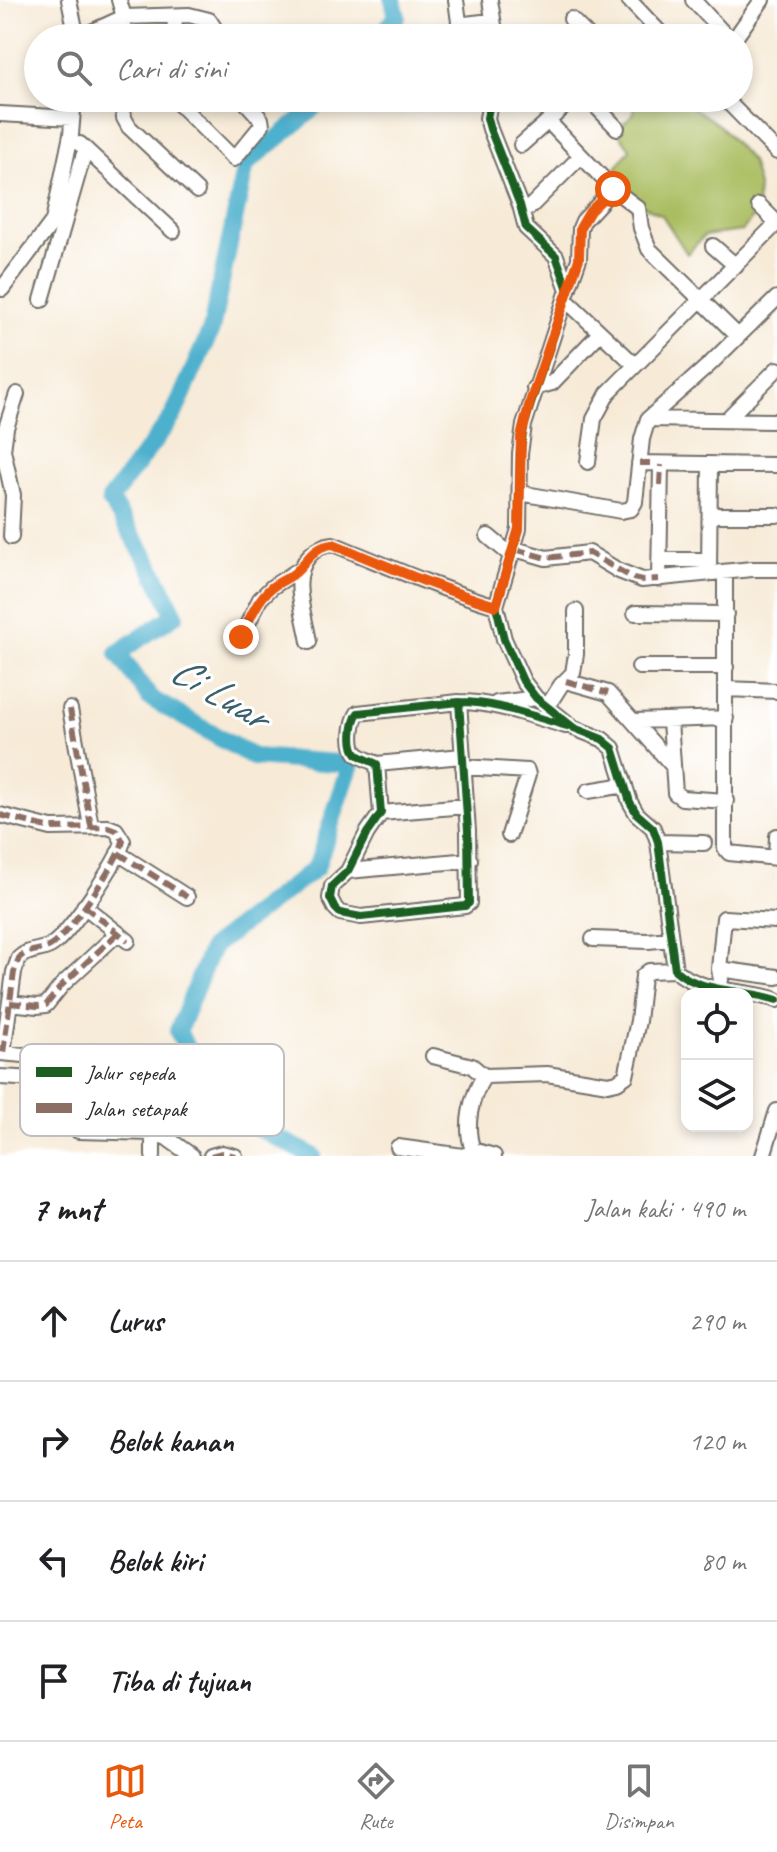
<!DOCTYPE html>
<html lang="id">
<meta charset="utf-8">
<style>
:root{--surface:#fff;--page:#f2f2f2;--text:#202124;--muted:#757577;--line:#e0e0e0;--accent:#ea580c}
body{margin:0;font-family:Caveat,sans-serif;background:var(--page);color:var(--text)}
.controls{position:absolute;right:24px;bottom:24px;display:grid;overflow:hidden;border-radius:16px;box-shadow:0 4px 12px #0003}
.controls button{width:72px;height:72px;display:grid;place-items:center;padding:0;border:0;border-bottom:2px solid var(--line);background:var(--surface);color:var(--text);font:40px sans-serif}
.stop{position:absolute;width:24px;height:24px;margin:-18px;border:6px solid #ea580c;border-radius:50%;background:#fff}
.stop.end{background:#ea580c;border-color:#fff;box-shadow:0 2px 8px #0008}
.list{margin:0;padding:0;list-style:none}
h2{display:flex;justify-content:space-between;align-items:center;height:104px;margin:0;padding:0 32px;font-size:34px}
h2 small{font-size:26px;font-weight:400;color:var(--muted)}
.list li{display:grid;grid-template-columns:52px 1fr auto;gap:24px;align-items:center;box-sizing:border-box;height:120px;padding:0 32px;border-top:2px solid var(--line)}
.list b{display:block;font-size:30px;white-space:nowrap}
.list em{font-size:26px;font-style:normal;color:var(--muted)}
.icon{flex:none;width:44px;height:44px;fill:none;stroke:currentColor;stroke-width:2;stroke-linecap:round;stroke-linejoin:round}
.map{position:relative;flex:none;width:777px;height:1156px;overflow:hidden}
.search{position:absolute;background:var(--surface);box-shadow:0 4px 12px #0003;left:24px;right:24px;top:24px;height:88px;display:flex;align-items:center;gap:20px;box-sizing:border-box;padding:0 28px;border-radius:44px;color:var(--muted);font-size:30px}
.sheet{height:584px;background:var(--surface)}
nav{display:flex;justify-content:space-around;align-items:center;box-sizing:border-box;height:112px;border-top:2px solid var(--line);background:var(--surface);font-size:22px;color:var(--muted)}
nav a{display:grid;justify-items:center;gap:4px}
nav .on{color:var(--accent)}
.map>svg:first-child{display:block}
.green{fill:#aabd61;stroke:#6a7446;stroke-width:2}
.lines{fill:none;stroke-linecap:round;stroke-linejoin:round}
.river{stroke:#4eb0cd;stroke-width:18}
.minor-casing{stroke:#726e68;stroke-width:18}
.minor{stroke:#fff;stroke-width:14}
.quiet{stroke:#8d6e63;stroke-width:6;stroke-dasharray:12 6;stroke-linecap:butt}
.cycleway-casing{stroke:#fff;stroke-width:13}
.cycleway{stroke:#1b5e20;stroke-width:8}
.route{stroke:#ea580c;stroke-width:10}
.labels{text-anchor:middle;stroke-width:6;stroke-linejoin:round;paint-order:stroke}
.water-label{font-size:42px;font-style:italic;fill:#39606c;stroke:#fff}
.key{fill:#fff;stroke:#bfbfbf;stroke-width:2}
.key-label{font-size:22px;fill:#2b2b2b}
</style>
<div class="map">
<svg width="777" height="1156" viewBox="0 0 777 1156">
<rect width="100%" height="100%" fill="#fff"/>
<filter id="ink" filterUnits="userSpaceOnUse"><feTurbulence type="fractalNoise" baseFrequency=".0125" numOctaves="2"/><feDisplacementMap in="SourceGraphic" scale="16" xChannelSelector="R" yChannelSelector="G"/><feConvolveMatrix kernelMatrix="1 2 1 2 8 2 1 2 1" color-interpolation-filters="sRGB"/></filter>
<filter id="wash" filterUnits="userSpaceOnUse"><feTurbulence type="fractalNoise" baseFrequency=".006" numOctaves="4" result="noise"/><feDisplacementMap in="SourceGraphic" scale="32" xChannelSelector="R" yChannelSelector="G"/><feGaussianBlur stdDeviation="1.8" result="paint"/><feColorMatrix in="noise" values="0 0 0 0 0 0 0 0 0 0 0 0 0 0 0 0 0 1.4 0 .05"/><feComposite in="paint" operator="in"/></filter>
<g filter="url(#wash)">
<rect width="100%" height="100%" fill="#f7ebd8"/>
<path class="green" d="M634 98 681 99 720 126 751 161 758 186 757 212 742 231 704 236 687 254 662 215 638 203 611 175 630 149 616 130 634 113Z"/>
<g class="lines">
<path class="river" d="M378 38 397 17 393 0
M313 1156 214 1105 178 1031 212 947 316 868 351 764 253 757 150 698 118 653 175 615 150 564 110 500 173 416 211 330 246 164 307 114 322 98"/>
</g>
</g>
<g filter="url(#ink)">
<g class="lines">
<g class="minor-casing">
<path id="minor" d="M69 0 77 38
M119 0 124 17 123 38
M456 0 459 22 465 24 491 21
M490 0 496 38
M629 0 665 38
M693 0 728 38
M571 19 590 38
M495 32 515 38
M78 38 124 17 189 15 209 20 221 38
M174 38 175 16
M735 38 762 0
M122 98 124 118 129 127 197 191
M173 98 234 159 262 125 261 119 242 98
M491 98 487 118 490 129 520 205 526 228 556 256 568 290 524 425 520 454 519 529 496 606 504 639 523 681 536 698 574 728 602 739 613 748 630 802 637 814 653 828 658 842 675 970C702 994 745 989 777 1000
M588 98 617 128
M724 98 777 152
M0 114 72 118
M548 121 613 189 638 208 641 228 649 249 738 336
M80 144 173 231
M521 145 574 98
M530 207 581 156
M713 246 736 266
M2 289 53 221 71 135 74 98
M568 290 579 259 580 228 583 221 613 189
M565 299 634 364
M42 300 85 150
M534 388 552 383 600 333
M648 419 777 421
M726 420 777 369
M588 462 594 419 608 393 777 223 759 205
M639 463 777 465
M520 493 621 511 631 509 635 502 642 439 648 419 710 364 777 298
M710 515H777
M488 536 512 556
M11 537 13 495 3 450 6 428 17 394
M515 549 546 558 589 553 619 571 642 580 752 569H777
M660 560H709
M725 572V848L729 853 777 858
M709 573 710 465
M659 579 661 465
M635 613 726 614
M241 637 260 599 272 587 300 569
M309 642C305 615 289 577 310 555 317 548 323 545 333 544 387 566 440 589 496 606
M639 667H726
M566 681 608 693 672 765
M725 689 777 691
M459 702 468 831 469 903 465 906 361 917 340 913 335 908 330 898 332 886 348 871 367 833 381 813 377 764C371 761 362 758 357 754 349 745 352 722 358 713L459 702C496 702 530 716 566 726
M497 703 536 698
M547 707 561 685 573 673 576 654V611
M70 709 91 826
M634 721 726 718
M670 721 675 793 682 798 726 801
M377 764 462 756
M463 767 527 771 528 775 509 835
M588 791 625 785
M381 813 466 806
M0 815 51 828 108 827 116 830 123 841C119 860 70 932 53 944 43 952 29 948 19 958L14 972 3 1053
M658 842 704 843
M118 853 187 897
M776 857 777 836
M348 871 470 860
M84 906 128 941
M593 939 648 941 670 939
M719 969 777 977
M721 980 719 969 724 918 777 921
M10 1003 37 1006 46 1005 62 985 118 933
M0 1053 95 1061
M433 1056 472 1066 484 1076 547 1074 608 1084 617 1082 626 1076 638 1021 643 976 649 971 675 970
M484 1076C471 1097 464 1126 473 1150L494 1156
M0 1077 107 1083 123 1079 164 1060
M149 1104 153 1133V1156
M78 1131 153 1133 167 1138 192 1156
M398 1147 463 1156 475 1152
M211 1156 222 1153 235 1156
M763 1156 777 1111"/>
</g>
<use href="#minor" class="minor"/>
<path class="quiet" d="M495 32 496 38
M639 463H650
M660 485 661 465
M515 549 546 558 589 553 633 578 642 580 659 579
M566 681 608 693
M70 709 91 826
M0 815 51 828 108 827 116 830 123 841C119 860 70 932 53 944 43 952 29 948 19 958L14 972 3 1053
M118 853 187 897
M84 906 128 941
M10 1003 37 1006 46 1005 62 985 118 933
M211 1156 222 1153 235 1156"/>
<g class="cycleway-casing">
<path id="cycleway" d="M491 98 487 118 490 129 520 205 526 228 556 256 568 290 524 425 520 454 519 529 496 606 504 639 523 681 536 698 574 728 602 739 613 748 630 802 637 814 653 828 658 842 675 970C702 994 745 989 777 1000
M459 702 468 831 469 903 465 906 361 917 340 913 335 908 330 898 332 886 348 871 367 833 381 813 377 764C371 761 362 758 357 754 349 745 352 722 358 713L459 702C496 702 531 716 567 726"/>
</g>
<use href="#cycleway" class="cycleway"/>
</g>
</g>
<g class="lines" filter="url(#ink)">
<path class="route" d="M241 637C249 620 257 600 271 588 280 581 291 578 298 570 309 559 315 545 333 544 387 566 440 589 496 606L519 529 521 437 530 402 579 259 580 228 590 211 613 189"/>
</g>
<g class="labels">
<g class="water-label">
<text transform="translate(220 691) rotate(31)" y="15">Ci Luar</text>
</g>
</g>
<rect x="20" y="1044" width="264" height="92" rx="12" class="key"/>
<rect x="36" y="1067" width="36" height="10" fill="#1b5e20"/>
<rect x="36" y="1103" width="36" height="10" fill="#8d6e63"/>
<g class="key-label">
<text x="86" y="1080">Jalur sepeda</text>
<text x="86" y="1116">Jalan setapak</text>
</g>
</svg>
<div class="controls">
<button><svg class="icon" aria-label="locate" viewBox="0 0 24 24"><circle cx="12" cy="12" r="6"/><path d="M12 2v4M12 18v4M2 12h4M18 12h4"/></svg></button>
<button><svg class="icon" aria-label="layers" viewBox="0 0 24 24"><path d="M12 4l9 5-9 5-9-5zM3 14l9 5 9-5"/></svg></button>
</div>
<div class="stop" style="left:613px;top:189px"></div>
<div class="stop end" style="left:241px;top:637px"></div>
<div class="search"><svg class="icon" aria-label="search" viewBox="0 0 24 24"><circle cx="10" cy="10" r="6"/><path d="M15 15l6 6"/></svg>Cari di sini</div>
</div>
<section class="sheet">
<h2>7 mnt<small>Jalan kaki · 490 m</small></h2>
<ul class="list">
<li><svg class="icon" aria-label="ahead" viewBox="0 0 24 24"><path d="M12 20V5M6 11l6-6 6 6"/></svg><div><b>Lurus</b></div><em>290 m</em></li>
<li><svg class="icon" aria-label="right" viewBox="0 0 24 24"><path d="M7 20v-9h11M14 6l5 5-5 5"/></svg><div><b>Belok kanan</b></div><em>120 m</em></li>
<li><svg class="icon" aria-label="left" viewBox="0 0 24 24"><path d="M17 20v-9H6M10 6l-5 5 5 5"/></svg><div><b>Belok kiri</b></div><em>80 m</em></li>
<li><svg class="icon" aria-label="arrive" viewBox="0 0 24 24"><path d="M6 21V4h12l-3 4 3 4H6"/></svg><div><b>Tiba di tujuan</b></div></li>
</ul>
</section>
<nav>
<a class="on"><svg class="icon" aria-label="map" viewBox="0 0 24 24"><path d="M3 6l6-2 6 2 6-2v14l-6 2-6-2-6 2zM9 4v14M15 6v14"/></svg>Peta</a>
<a><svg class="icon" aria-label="directions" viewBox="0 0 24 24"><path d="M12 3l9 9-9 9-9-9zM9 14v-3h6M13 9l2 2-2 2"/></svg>Rute</a>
<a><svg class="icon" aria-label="saved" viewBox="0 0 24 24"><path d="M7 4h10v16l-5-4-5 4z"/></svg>Disimpan</a>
</nav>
